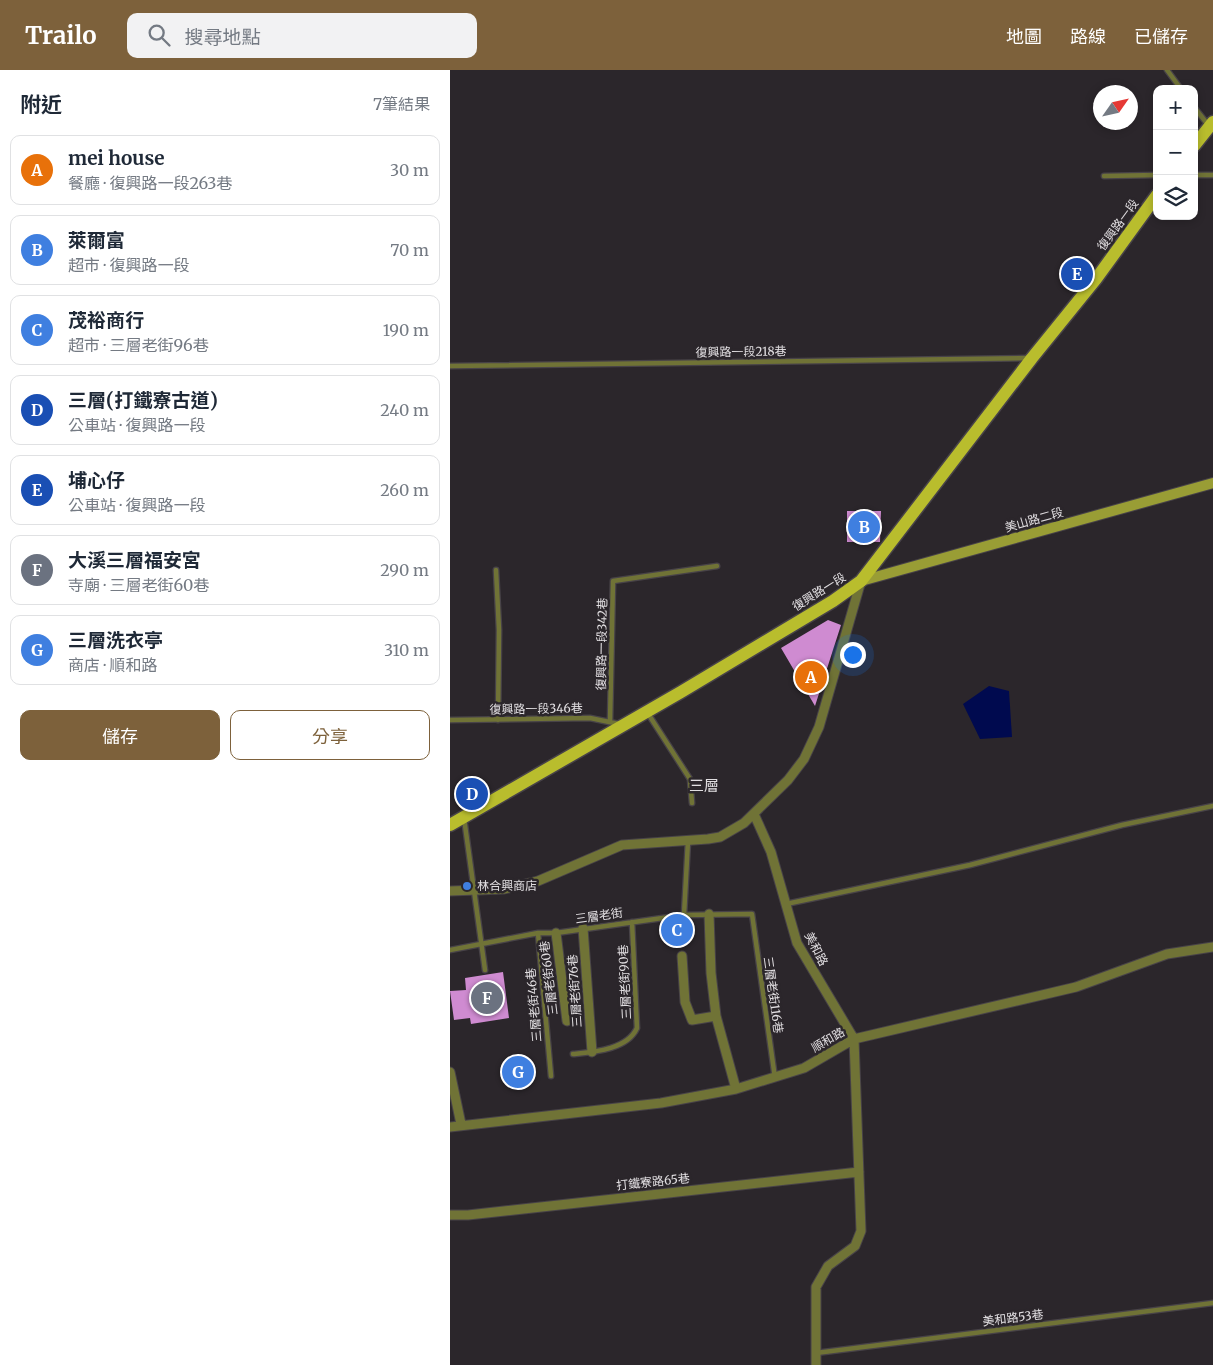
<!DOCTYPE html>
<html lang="zh-TW">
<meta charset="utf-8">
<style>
:root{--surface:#fff;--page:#f2f2f3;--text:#1f2937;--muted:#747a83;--line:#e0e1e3;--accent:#7d613b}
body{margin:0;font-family:Merriweather,"Noto Sans TC",serif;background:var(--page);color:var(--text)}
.controls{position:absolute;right:15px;top:15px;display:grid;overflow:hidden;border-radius:10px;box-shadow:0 2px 8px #0003}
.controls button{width:45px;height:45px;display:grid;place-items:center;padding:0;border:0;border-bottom:1px solid var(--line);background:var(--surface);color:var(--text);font:25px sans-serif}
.compass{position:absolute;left:643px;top:15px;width:45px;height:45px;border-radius:50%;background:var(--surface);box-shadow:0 2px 8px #0003;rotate:56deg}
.you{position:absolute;left:402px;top:584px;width:18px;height:18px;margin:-12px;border:4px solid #fff;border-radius:50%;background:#1a73e8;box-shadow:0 0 0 8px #1a73e833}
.badge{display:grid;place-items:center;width:32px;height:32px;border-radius:50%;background:var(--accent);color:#fff;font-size:16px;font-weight:700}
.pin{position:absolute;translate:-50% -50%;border:2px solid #fff;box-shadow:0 1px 5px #0006}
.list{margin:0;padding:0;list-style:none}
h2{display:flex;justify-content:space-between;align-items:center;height:65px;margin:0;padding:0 20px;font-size:21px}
h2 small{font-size:16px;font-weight:400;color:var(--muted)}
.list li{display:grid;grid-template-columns:32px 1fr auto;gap:15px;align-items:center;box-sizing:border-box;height:70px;margin:0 10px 10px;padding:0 10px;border:1px solid var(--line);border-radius:10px}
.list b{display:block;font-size:19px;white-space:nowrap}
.list p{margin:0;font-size:16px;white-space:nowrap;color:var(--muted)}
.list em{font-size:16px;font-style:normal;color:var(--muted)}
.actions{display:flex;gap:10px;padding:15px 20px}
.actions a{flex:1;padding:11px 0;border:1px solid var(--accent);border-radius:10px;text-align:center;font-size:18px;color:var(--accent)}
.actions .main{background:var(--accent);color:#fff}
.icon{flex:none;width:28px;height:28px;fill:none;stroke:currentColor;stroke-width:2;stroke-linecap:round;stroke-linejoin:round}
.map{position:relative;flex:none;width:763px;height:1295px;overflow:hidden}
header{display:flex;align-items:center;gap:30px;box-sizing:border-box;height:70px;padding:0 25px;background:var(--accent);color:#fff}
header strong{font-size:24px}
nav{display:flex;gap:28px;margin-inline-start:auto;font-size:18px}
.search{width:350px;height:45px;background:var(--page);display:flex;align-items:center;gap:12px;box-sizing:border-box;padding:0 18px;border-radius:10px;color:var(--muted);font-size:19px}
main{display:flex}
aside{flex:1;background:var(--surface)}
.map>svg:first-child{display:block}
.water{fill:#000a4f}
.building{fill:#cf8bd1}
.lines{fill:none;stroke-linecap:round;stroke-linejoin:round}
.lane-casing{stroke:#484348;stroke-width:7}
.street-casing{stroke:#484348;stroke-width:11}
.secondary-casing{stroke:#484348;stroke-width:12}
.primary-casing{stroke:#484348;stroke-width:15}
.lane{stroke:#707336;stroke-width:4.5}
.street{stroke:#707336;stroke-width:9}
.secondary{stroke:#999d35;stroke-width:10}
.primary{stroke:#b9bd2d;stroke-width:12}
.shop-dot{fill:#3f7fe0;stroke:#2b262b;stroke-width:2}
.labels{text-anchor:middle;stroke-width:5;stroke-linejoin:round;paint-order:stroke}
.street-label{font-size:12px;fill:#e1dee1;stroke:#2b262b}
.poi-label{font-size:12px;fill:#e1dee1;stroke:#2b262b;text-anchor:start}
.quarter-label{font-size:15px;fill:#e1dee1;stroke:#2b262b}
</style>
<header>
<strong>Trailo</strong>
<div class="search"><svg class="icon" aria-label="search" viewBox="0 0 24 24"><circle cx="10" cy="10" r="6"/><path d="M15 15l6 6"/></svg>搜尋地點</div>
<nav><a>地圖</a><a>路線</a><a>已儲存</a></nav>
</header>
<main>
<aside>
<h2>附近<small>7筆結果</small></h2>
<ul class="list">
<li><span class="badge" style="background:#e8710a">A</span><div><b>mei house</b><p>餐廳 · 復興路一段263巷</p></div><em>30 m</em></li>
<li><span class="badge" style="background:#3f7fe0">B</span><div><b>萊爾富</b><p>超市 · 復興路一段</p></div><em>70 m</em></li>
<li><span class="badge" style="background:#3f7fe0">C</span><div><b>茂裕商行</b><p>超市 · 三層老街96巷</p></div><em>190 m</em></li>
<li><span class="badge" style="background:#1a4fb4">D</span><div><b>三層(打鐵寮古道)</b><p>公車站 · 復興路一段</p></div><em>240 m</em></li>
<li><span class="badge" style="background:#1a4fb4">E</span><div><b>埔心仔</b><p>公車站 · 復興路一段</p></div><em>260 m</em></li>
<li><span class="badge" style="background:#6b7280">F</span><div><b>大溪三層福安宮</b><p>寺廟 · 三層老街60巷</p></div><em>290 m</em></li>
<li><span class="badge" style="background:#3f7fe0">G</span><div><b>三層洗衣亭</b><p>商店 · 順和路</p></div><em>310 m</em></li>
</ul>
<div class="actions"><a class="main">儲存</a><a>分享</a></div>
</aside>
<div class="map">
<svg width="763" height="1295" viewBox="0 0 763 1295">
<rect width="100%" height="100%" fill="#2b262b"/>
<path class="water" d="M539 616 559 621 562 667 530 669 513 634Z"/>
<path class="building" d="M397 441H431L430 472H397Z
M378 550 391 555 365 636 331 578Z
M234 849 240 867 218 869 217 852Z
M53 902 59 948 21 954 20 948 4 950 0 921 16 920 15 908Z
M73 993 77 1007H61L59 997Z"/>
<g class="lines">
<g class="lane-casing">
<path id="lane" d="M717 0 731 19
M744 37 759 56
M744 105H763
M654 106 707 105
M0 296 579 288
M46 500 49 560 48 650
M197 642 240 709 242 733
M0 650 140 648 169 654
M160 652 163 511 267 496
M14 748 35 900
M336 834 520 795 672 755 763 736
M234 845 238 771
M88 863 101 1006
M0 880 88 863H106L234 845 302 844 325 1008
M123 984C143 982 177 980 187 958L182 852
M366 1283 763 1233"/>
</g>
<g class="street-casing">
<path id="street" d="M304 744 321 782 347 873 404 969 411 1161 405 1176 378 1196 366 1217V1295
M0 821 54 819 88 811 172 775 258 769 270 767 294 753 338 710 354 689 369 657 411 511
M259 844 261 903 266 946 286 1019
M133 858 142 982
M106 863 117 951
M232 886 235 932 242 950 266 946
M0 1002 11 1054
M0 1057 211 1033 286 1019 354 998 404 969 626 917 717 884 763 877
M0 1145H18L409 1102"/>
</g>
<g class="secondary-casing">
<path id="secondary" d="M411 511 763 413"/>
</g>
<g class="primary-casing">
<path id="primary" d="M744 76 763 52
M0 755 231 622 383 531 411 511 582 288 646 209 707 125"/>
</g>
<use href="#lane" class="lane"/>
<use href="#street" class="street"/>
<use href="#secondary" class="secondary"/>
<use href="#primary" class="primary"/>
</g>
<circle class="shop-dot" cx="17" cy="816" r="5"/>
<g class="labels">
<g class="street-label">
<text transform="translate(668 155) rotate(-54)" y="4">復興路一段</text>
<text transform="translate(291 282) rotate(-1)" y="4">復興路一段218巷</text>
<text transform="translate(584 450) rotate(-16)" y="4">美山路二段</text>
<text transform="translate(369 522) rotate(-32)" y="4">復興路一段</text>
<text transform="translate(152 574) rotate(-89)" y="4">復興路一段342巷</text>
<text transform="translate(86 639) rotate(-1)" y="4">復興路一段346巷</text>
<text transform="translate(149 846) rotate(-8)" y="4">三層老街</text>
<text transform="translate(366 879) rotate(63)" y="4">美和路</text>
<text transform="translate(99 908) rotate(-97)" y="4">三層老街60巷</text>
<text transform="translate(175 912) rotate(-93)" y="4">三層老街90巷</text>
<text transform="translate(125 921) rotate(-94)" y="4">三層老街76巷</text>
<text transform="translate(323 925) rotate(82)" y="4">三層老街116巷</text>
<text transform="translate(84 935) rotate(-95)" y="4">三層老街46巷</text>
<text transform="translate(378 970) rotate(-30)" y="4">順和路</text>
<text transform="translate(203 1112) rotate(-6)" y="4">打鐵寮路65巷</text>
<text transform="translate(563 1248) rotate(-7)" y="4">美和路53巷</text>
</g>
<g class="poi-label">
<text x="27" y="820">林合興商店</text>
</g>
<g class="quarter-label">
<text x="254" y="721">三層</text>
</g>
</g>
</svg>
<div class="controls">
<button>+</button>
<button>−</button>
<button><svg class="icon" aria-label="layers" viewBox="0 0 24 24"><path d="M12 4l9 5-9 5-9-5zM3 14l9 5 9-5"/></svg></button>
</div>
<svg class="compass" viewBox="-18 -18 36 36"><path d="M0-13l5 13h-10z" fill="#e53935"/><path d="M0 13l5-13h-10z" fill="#747a83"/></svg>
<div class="you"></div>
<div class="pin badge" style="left:361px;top:607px;background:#e8710a">A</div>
<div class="pin badge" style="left:414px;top:457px;background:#3f7fe0">B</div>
<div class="pin badge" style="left:227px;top:860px;background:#3f7fe0">C</div>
<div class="pin badge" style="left:22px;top:724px;background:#1a4fb4">D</div>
<div class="pin badge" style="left:627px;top:204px;background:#1a4fb4">E</div>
<div class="pin badge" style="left:37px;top:928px;background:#6b7280">F</div>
<div class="pin badge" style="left:68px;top:1002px;background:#3f7fe0">G</div>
</div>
</main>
